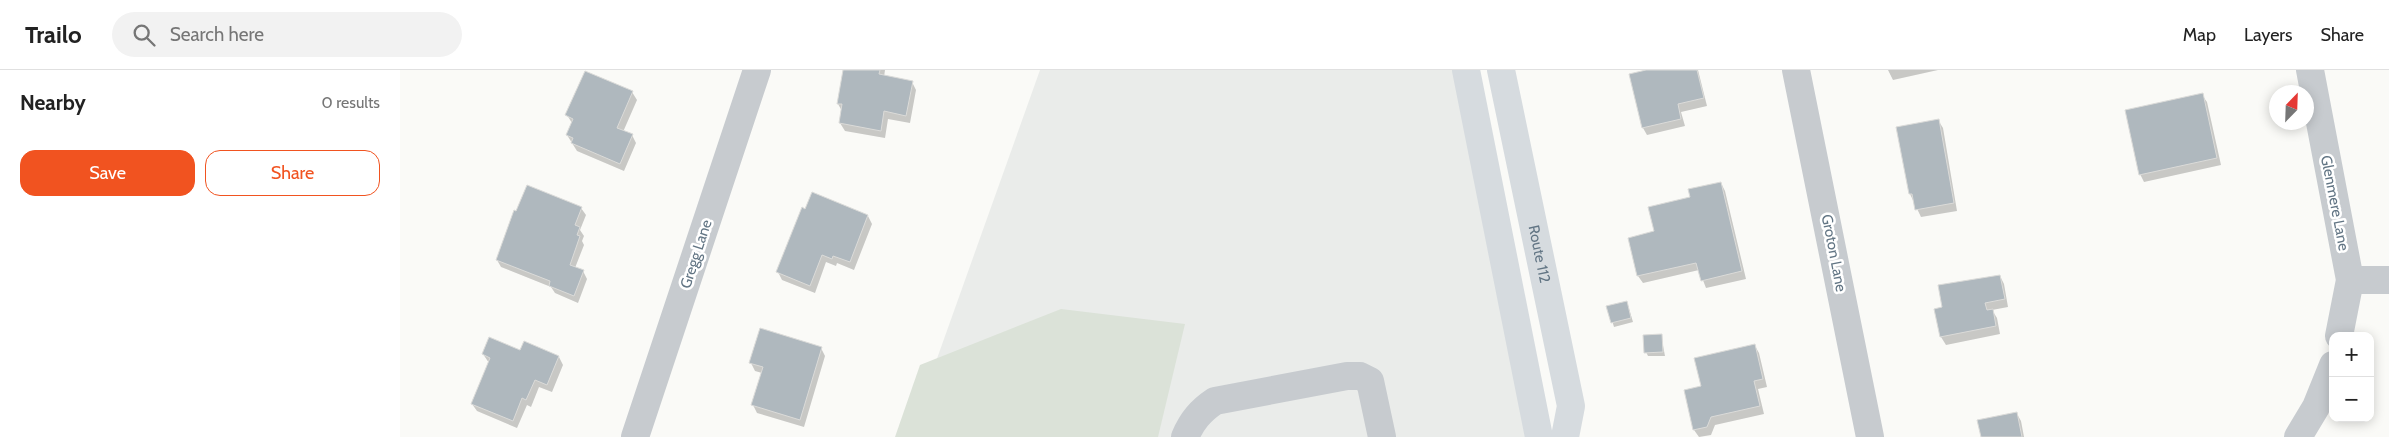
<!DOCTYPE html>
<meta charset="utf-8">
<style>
:root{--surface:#fff;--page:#f2f2f2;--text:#222;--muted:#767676;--line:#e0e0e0;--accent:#f15320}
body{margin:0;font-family:Cabin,sans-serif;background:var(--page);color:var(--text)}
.controls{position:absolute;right:15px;bottom:15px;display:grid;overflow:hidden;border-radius:10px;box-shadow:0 2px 12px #0003}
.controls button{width:45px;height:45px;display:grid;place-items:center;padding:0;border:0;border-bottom:1px solid var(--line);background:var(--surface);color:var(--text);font:25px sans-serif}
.compass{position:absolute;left:1869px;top:15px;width:45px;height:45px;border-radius:50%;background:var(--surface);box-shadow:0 2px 12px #0003;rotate:23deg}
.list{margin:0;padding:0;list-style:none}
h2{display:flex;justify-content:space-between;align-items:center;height:65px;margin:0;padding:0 20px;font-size:21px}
h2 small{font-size:16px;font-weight:400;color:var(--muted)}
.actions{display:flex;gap:10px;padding:15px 20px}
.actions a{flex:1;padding:11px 0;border:1px solid var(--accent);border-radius:15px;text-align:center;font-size:18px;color:var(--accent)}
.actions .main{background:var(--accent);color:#fff}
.icon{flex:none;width:28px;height:28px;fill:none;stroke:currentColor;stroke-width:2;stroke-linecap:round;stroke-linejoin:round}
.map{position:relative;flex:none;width:1989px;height:367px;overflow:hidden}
header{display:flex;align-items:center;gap:30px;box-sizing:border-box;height:70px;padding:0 25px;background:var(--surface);border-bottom:1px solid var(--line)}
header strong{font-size:24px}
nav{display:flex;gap:28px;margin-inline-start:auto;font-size:18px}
.search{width:350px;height:45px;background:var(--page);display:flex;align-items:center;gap:12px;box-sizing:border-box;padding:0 18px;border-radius:28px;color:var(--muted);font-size:19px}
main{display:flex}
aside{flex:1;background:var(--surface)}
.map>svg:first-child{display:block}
.built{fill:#eaecea}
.green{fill:#dbe2d8}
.shadow{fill:#0003}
.building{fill:#afb8be;stroke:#dbdbd9}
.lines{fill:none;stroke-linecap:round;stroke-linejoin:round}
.minor{stroke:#c7cbcf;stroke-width:28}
.major{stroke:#d6dbdf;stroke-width:28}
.labels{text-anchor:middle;stroke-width:5;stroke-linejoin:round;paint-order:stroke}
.street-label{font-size:15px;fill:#627584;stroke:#fff}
</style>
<header>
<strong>Trailo</strong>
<div class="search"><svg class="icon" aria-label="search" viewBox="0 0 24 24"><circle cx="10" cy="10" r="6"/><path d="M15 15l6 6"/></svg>Search here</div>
<nav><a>Map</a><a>Layers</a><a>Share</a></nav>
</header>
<main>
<aside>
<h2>Nearby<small>0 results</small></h2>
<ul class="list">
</ul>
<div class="actions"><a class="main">Save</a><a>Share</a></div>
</aside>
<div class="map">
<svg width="1989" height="367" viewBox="0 0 1989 367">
<rect width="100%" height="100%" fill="#fafaf7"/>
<path class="built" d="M640 0H1065L1139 367H509Z"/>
<path class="green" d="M661 239 785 254 758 367H495L520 295Z"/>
<path class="shadow" d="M444 0H485L484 7 512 12 516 20 510 53 488 49 485 68 445 61 440 53 442 41 438 34Z
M1251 0H1298L1307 36 1281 42 1285 56 1247 65 1243 58Z
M1488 0H1538L1493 10Z
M232 22 237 30 223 62 232 65 236 73 224 101 177 81 167 65 172 53 167 45Z
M1802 25 1807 32 1821 95 1744 112 1740 104Z
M1538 50 1543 58 1557 141 1521 147 1510 124Z
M1321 113 1325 121 1346 209 1306 218 1299 200 1243 213 1238 206 1230 168 1256 162 1291 128Z
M181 138 186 145 180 160 184 166 182 171 184 175 175 198 183 201 187 209 178 233 155 223 151 217 101 197 97 190Z
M468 146 472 154 454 200 437 193 436 196 426 192 415 223 382 210 378 202Z
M1600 206 1604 214 1608 237 1592 240 1597 248 1600 264 1546 275 1541 267 1536 240 1544 238Z
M1227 232 1233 252 1214 257 1208 237Z
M1261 265 1265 286H1248L1246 282Z
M1355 276 1359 283 1367 317 1358 319 1364 344 1315 355 1311 365 1299 367 1294 360Z
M421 278 425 286 404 357 357 343 353 335 362 303 355 301 351 293Z
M121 281 159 287 163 295 152 322 139 317 131 337 127 335 117 358 77 341 72 334 89 293 83 284Z
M1617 344 1621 351 1624 367H1582Z"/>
<path class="building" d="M443 0H480L479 4 513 11 506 46 484 41 481 61 439 53 442 34H437Z
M1246 0H1297L1304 28 1278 34 1281 49 1242 58 1229 4Z
M185 1 233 21 217 58 233 64 220 94 171 73 173 68 166 65 173 49 165 45Z
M1803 23 1817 88 1739 105 1725 40Z
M1539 49 1554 133 1515 140 1512 124H1509L1496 57Z
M1321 112 1342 201 1301 211 1296 193 1237 206 1228 168 1254 161 1248 137 1290 127 1288 119Z
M127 115 182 137 175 155 180 157 177 165 180 166 170 195 184 200 174 226 149 216 150 211 96 190 114 140 116 141Z
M412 122 468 145 450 192 433 186 432 189 422 185 410 216 376 202 402 137 405 139Z
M1600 205 1605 229 1585 233 1587 240 1593 239 1596 256 1540 267 1534 239 1542 237 1538 215Z
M1227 231 1231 248 1211 253 1206 236Z
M360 258 422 277 400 350 351 335 363 297 349 293Z
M1262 264 1263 282 1244 283 1243 265Z
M89 267 120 280 124 271 159 286 147 315 135 310 126 330 122 328 113 351 71 334 90 288 82 284Z
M1355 274 1363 309 1354 311 1360 336 1311 347 1307 357 1293 360 1284 320 1301 316 1294 288Z
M1617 342 1622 367H1581L1577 350Z"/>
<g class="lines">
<path class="minor" d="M1396 0 1470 367
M1910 0 1950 210 1939 266
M1950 210H1989
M235 367 357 0
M785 367C792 351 800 341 815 331L947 306H960L970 311 982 367
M1898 367 1916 337 1933 295"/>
<g class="major">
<path d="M1066 0 1139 367"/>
<path id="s1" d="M1101 0 1171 336 1165 367"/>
</g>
</g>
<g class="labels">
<g class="street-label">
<text transform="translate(1935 133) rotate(79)" y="5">Glenmere Lane</text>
<text transform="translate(1434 183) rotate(79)" y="5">Groton Lane</text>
<text transform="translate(296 184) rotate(-72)" y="5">Gregg Lane</text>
<text dy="5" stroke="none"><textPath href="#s1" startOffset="188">Route 112</textPath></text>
</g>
</g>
</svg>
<div class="controls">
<button>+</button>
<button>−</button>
</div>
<svg class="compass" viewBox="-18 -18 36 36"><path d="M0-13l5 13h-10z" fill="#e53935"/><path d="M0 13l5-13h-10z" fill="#767676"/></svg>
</div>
</main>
